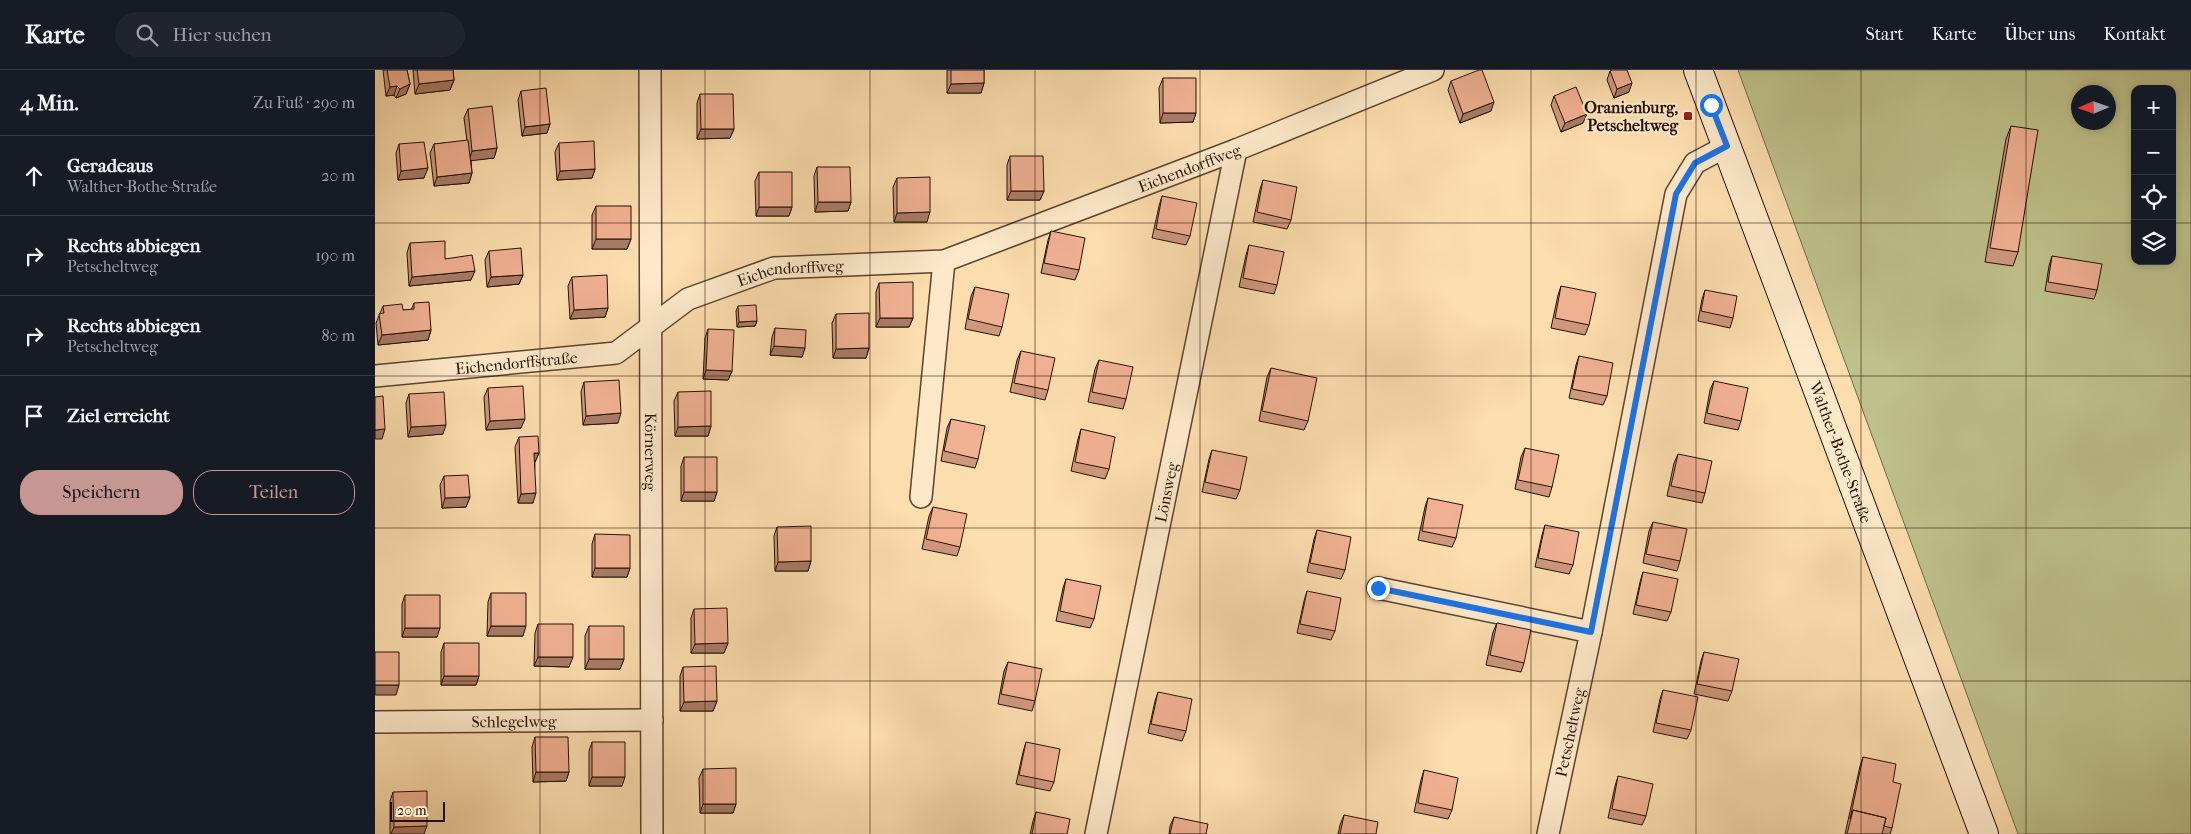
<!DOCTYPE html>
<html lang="de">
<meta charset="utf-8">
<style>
:root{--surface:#171b24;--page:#20242c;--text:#f1f3f6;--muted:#9ea1a6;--line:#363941;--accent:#c59692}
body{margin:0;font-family:"IM FELL French Canon",serif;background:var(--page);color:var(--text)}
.controls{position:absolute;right:15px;top:15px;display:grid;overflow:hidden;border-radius:10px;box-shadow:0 2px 8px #0003}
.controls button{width:45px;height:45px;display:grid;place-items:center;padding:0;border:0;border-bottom:1px solid var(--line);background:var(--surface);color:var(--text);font:25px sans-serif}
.compass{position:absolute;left:1696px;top:15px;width:45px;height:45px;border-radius:50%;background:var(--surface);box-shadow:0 2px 8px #0003;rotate:268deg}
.scale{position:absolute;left:15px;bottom:12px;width:55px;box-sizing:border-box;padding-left:5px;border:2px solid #261000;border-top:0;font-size:14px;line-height:18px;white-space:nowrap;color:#261000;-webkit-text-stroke:4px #fde9ca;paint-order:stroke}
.stop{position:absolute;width:15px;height:15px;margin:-11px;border:4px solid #1a73e8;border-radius:50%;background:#fff}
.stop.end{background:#1a73e8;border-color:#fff;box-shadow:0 1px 5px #0008}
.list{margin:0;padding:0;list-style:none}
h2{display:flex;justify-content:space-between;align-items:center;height:65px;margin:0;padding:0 20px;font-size:21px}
h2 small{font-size:16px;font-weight:400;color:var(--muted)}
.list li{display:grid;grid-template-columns:32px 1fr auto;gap:15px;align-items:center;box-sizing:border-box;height:80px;padding:0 20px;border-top:1px solid var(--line)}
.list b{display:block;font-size:19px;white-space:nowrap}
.list p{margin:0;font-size:16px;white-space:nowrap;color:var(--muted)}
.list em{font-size:16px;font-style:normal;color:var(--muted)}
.actions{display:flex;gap:10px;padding:15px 20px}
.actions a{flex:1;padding:11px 0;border:1px solid var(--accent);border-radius:20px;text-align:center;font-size:18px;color:var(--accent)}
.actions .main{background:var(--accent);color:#111}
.icon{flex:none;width:28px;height:28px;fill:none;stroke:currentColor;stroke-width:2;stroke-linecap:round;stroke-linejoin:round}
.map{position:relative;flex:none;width:1816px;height:764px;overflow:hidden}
header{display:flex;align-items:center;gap:30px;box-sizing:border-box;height:70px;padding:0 25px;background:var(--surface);border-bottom:1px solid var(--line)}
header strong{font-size:24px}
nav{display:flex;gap:28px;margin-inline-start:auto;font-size:18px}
.search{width:350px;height:45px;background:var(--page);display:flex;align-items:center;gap:12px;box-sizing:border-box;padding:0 18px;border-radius:28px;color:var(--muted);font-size:19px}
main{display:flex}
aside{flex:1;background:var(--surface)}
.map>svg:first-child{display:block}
.green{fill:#bec18b;stroke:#726846;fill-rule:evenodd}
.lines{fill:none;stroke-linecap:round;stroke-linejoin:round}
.street-casing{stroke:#5c432c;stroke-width:24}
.secondary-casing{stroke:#261000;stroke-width:30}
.street{stroke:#fde9ca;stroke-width:21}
.secondary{stroke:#fde9ca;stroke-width:28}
.wall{fill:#ce987e;stroke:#261000}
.shaded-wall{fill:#a87c67;stroke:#261000}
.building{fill:#f0b193;stroke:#261000}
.route{stroke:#1a73e8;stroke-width:6}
.grid{fill:none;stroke:#261000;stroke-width:1;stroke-opacity:0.55}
.poi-dot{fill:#8f2418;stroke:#fde9ca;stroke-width:2}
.labels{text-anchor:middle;stroke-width:4.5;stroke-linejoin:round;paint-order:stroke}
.poi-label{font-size:16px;font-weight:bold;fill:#261000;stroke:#fde9ca;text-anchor:end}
.street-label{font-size:16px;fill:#261000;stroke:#fde9ca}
</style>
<header>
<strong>Karte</strong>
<div class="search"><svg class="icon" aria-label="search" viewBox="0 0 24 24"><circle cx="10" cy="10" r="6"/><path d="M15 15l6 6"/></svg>Hier suchen</div>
<nav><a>Start</a><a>Karte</a><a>Über uns</a><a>Kontakt</a></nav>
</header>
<main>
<aside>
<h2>4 Min.<small>Zu Fuß · 290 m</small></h2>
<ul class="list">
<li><svg class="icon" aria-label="ahead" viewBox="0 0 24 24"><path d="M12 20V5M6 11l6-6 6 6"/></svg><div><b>Geradeaus</b><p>Walther-Bothe-Straße</p></div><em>20 m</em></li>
<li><svg class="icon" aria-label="right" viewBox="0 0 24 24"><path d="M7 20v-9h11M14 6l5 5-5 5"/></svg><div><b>Rechts abbiegen</b><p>Petscheltweg</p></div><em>190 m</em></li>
<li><svg class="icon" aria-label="right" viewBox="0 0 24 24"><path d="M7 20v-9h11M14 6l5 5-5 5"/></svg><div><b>Rechts abbiegen</b><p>Petscheltweg</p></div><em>80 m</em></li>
<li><svg class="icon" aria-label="arrive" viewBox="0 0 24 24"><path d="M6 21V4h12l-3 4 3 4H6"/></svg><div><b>Ziel erreicht</b></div></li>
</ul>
<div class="actions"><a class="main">Speichern</a><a>Teilen</a></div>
</aside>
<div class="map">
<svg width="1816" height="764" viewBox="0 0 1816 764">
<rect width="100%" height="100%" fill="#fcddae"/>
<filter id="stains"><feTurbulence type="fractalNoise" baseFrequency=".004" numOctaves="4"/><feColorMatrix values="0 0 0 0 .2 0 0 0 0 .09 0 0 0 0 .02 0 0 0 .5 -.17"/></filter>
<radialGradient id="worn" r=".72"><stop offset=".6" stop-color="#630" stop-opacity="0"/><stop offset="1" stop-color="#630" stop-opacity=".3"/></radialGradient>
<path class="green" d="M1363 0H1816V764H1643ZM1760 19H1797V191H1760ZM1704 22H1734V52H1704Z"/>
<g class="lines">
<g class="street-casing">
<g id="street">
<path id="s1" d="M275 0 277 764"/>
<path id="s2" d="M0 306 241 283 313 229 399 198 569 191 861 80 1058 0"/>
<path d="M546 427 569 191"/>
<path d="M1003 518 1216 562"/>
<path id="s3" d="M0 652 277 650"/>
<path id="s4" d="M721 764 861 80"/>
<path id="s5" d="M1173 764 1216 562 1301 124 1320 93 1352 76"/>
</g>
</g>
<g class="secondary-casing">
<g id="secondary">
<path id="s6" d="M1323 0 1609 764"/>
</g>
</g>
<use href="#street" class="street"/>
<use href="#secondary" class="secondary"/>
</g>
<path class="wall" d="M8 0H32L35 14 31 24 21 28 19 25 11 26Z
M38 0H78L79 10 75 20 40 24Z
M572 0H609V13L606 23H572Z
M1235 1 1254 22 1239 28 1232 10Z
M788 8 821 43 818 52 785 53 784 18Z
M1076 11 1116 41 1085 53 1073 20Z
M146 21 175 54 172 63 147 66 143 30Z
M325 24 359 59 355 68 322 69V33Z
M1179 26 1208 53 1186 62 1176 35Z
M93 39 122 78 119 88 96 90 97 103 94 113 59 116 55 83 59 74 92 71 89 48Z
M1636 56 1643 182 1638 196 1610 192 1631 69Z
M184 73 220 99 217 108 182 110 180 82Z
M24 74 49 108 23 110 21 83Z
M635 86 669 121 665 130H632V95Z
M442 97 476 132 473 141 440 142 439 106Z
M384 102 417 137 414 146H381L380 111Z
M522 108 552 152H519L518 117Z
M888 110 916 150 912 159 878 152 885 119Z
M787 126 815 166 811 175 777 168 784 136Z
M221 136 256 169 252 179H217V145Z
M676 161 704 200 700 210 666 203 673 170Z
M35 173 70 189 96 210 34 216 32 183Z
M874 175 902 215 899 224 864 217 871 185Z
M114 181 148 205 144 214 112 217 110 190Z
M1677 186 1722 220 1719 229 1670 221 1674 196Z
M197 207 233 238 230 247 195 249 193 216Z
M504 213 538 248 534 257H501V222Z
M1186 216 1214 255 1210 265 1176 258 1183 225Z
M600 217 627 257 624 266 590 259 596 226Z
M1330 220 1358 248 1355 258 1323 251 1327 229Z
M39 233 56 260 53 270 3 275 1 253 8 236 28 240H36Z
M363 236 382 251 380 256 362 257 361 241Z
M461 244 494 278 491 288H458L457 253Z
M400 258 430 278 427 287 395 285 397 267Z
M333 259 357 301 353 310 328 309 330 268Z
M646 281 673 320 670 330 635 322 642 290Z
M1204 286 1232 326 1228 335 1194 328 1201 295Z
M724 290 751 329 748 339 713 332 720 299Z
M896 298 933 351 929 360 884 351 892 307Z
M1339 311 1366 351 1363 360 1329 353 1335 320Z
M209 312 243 353 208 355 206 322Z
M113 318 146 358 111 360 109 327Z
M303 322 336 356 333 366H300L299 331Z
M34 324 68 364 33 367 31 333Z
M576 349 603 389 600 398 566 391 572 358Z
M706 359 734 399 730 409 696 401 703 369Z
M144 367 164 383 160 392 158 433H143L140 377Z
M1150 378 1177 417 1174 427 1140 419 1146 387Z
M837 380 865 420 861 429 827 422 834 389Z
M1303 384 1330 423 1327 433 1292 426 1299 393Z
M309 387 342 422 339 431H306V396Z
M69 406 95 427 91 437 67 438 65 415Z
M1053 428 1081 468 1077 477 1043 470 1050 437Z
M558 437 585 477 582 486 547 479 554 446Z
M1278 452 1305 491 1302 501 1268 493 1274 461Z
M1170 455 1198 495 1194 504 1160 497 1167 465Z
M402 457 436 491 433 501H400L399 466Z
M942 460 970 500 966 509 932 502 939 469Z
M220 464 255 498 252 507H217V474Z
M1268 502 1296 542 1292 551 1258 544 1265 512Z
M691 509 719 549 715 558 681 551 688 518Z
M932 521 960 561 956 570 922 563 929 531Z
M116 523 148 566H112L113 532Z
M30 525 62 567H27V534Z
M319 539 353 573 349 583H316V548Z
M1122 553 1149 593 1146 602 1111 595 1118 562Z
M163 554 194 597 159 596 160 563Z
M214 556 249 589 245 599H210V566Z
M69 573 104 606 101 615H66V582Z
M1329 582 1357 621 1353 631 1319 624 1326 591Z
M633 592 660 631 657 641 623 634 629 601Z
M308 597 342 631 338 641H305V606Z
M1288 620 1316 660 1312 669 1278 662 1285 629Z
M783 622 811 661 807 671 773 663 780 631Z
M160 667 194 702 191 711 158 712 157 677Z
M217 672 247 716H214V681Z
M651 672 679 712 675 721 641 714 648 682Z
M1488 687 1518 712 1517 758 1515 764H1470L1485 696Z
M328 699 361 734 358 743H325L324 708Z
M1049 700 1077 740 1073 749 1039 742 1046 710Z
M1243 706 1271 746 1267 755 1233 748 1240 716Z
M18 722 49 764H15V731Z
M661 742 692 764H655L658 751Z
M969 745 1001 764H963L965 755Z
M799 747 831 764H794L795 756Z"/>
<path class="shaded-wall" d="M79 10 75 20 40 24 44 14Z
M609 13 606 23H572L576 14Z
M1257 13 1254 22 1239 28 1242 19Z
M35 14 31 24 21 28 25 19Z
M22 16 19 25 11 26 15 17Z
M1119 32 1116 41 1085 53 1088 44Z
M788 43H821L818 52 785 53Z
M1212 44 1208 53 1186 62 1190 53Z
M175 54 172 63 147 66 150 57Z
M326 59H359L355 68 322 69Z
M122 78 119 88 94 91 97 81Z
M53 98 49 108 23 110 26 101Z
M220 99 217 108 182 110 185 101Z
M97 103 94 113 59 116 62 107Z
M636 121H669L665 130H632Z
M443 132H476L473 141 440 142Z
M384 137H417L414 146H381Z
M555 142 552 152H519L522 143Z
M221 169H256L252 179H217Z
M100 201 96 210 34 216 37 207Z
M148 205 144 214 112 217 116 207Z
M233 238 230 247 195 249 199 240Z
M505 248H538L534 257H501Z
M382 251 380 256 362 257 364 252Z
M56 260 53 270 3 275 7 265Z
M399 276 430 278 427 287 395 285Z
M494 278 491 288H458L461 279Z
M331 300 357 301 353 310 328 309Z
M246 343 243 353 208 355 211 346Z
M150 349 146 358 111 360 115 351Z
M71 355 68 364 33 367 36 357Z
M336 356 333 366H300L303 357Z
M10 359 7 369H0V360Z
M159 383H164L160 392 156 393Z
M309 422H342L339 431H306Z
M161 423 158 433H143L146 424Z
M95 427 91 437 67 438 70 428Z
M436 491 433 501H400L403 492Z
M220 498H255L252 507H217Z
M116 556H151L148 566H112Z
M30 558H65L62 567H27Z
M353 573 349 583H316L320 574Z
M163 587H198L194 597 159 596Z
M214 589H249L245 599H210Z
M69 606H104L101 615H66Z
M0 615H24L21 625H0Z
M342 631 338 641H305L309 632Z
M161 702H194L191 711 158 712Z
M217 707H250L247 716H214Z
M328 734H361L358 743H325Z
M52 756 49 764H16L19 757Z"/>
<path class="building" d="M12 0H32L35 14 25 19 22 16 15 17Z
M42 0H78L79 10 44 14Z
M576 0H609V13L576 14Z
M1104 0H1107L1119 32 1088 44 1076 11Z
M1237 0H1252L1257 13 1242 19 1235 1Z
M788 8H821V43H788Z
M1201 17 1212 44 1190 53 1179 26Z
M171 18 175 54 150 57 146 21Z
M325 24H358L359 59H326Z
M117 36 122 78 97 81 93 39Z
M1636 56 1663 60 1643 182 1615 178Z
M93 70 97 103 62 107 59 74Z
M219 71 220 99 185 101 184 73Z
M49 72 53 98 26 101 24 74Z
M635 86H668L669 121H636Z
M442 97H475L476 132H443Z
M384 102H417V137H384Z
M555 107V142L522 143V108Z
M888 110 922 117 916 150 882 142Z
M787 126 822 133 815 166 781 159Z
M221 136H256V169H221Z
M676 161 710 168 704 200 669 193Z
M70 171V189L97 185 100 201 37 207 35 173Z
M874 175 909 182 902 215 868 208Z
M146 178 148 205 116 207 114 181Z
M1677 186 1727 194 1722 220 1673 212Z
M232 205 233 238 199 240 197 207Z
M538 212V248H505L504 213Z
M1186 216 1221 223 1214 255 1180 248Z
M600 217 634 224 627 257 593 249Z
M1330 220 1362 226 1358 248 1326 241Z
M54 232 56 260 7 265 4 244 9 243 8 236 27 234 28 240 39 239V233Z
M381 235 382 251 364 252 363 236Z
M494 243V278L461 279V244Z
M400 258 431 260 430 278 399 276Z
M333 259 359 260 357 301 331 300Z
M646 281 680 288 673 320 639 313Z
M1204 286 1238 293 1232 326 1197 319Z
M724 290 758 297 751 329 717 322Z
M896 298 942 308 933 351 887 341Z
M244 310 246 343 211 346 209 312Z
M1339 311 1373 318 1366 351 1332 343Z
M148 316 150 349 115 351 113 318Z
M336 321V356L303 357V322Z
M69 322 71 355 36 357 34 324Z
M8 326 10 359 0 360V327Z
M576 349 610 356 603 389 569 381Z
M706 359 740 367 734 399 700 392Z
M163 366 164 383H159L161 423 146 424 144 367Z
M1150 378 1184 385 1177 417 1143 410Z
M837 380 872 387 865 420 830 412Z
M1303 384 1337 391 1330 423 1296 416Z
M309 387H342V422H309Z
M93 405 95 427 70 428 69 406Z
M1053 428 1088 435 1081 468 1047 461Z
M558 437 592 444 585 477 551 469Z
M1278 452 1312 459 1305 491 1271 484Z
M1170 455 1204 462 1198 495 1163 488Z
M436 456V491L403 492 402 457Z
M942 460 976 467 970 500 935 493Z
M220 464 255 465V498H220Z
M1268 502 1303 509 1296 542 1261 535Z
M691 509 726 516 719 549 685 541Z
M932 521 966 528 960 561 925 554Z
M116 523H151V556H116Z
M30 525H65V558H30Z
M352 538 353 573 320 574 319 539Z
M1122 553 1156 560 1149 593 1115 585Z
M163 554H198V587H163Z
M214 556H249V589H214Z
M69 573H104V606H69Z
M0 582H24V615H0Z
M1329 582 1364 589 1357 621 1322 614Z
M633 592 667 599 660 631 626 624Z
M341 596 342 631 309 632 308 597Z
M1288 620 1323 627 1316 660 1281 653Z
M783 622 817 629 811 661 776 654Z
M160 667H193L194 702H161Z
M217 672H250V707H217Z
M651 672 685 679 679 712 644 705Z
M1488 687 1521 694 1518 712 1526 714 1517 758 1509 756 1511 748 1478 740 1475 749Z
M361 698V734H328V699Z
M1049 700 1083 708 1077 740 1043 733Z
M1243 706 1278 714 1271 746 1237 739Z
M52 721V756L19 757 18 722Z
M1478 740 1511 748 1507 764H1472Z
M661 742 695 749 692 764H657Z
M969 745 1003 752 1001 764H965Z
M799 747 833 754 831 764H795Z"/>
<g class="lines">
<path class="route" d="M1003 518 1216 562 1301 124 1320 93 1352 76 1336 35"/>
</g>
<path class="grid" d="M165 0V764M330 0V764M495 0V764M660 0V764M825 0V764M991 0V764M1156 0V764M1321 0V764M1486 0V764M1651 0V764M0 153H1760M1797 153H1816M0 306H1816M0 458H1816M0 611H1816"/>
<rect class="poi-dot" x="1308" y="41" width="10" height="10" rx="2.5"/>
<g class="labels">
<g class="poi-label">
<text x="1303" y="43">Oranienburg,<tspan x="1303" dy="18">Petscheltweg</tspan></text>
</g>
<g class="street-label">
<text dy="6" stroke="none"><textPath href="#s2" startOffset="856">Eichendorffweg</textPath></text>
<text dy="6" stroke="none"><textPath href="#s2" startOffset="439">Eichendorffweg</textPath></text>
<text dy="6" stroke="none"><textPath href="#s2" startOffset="142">Eichendorffstraße</textPath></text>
<text dy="6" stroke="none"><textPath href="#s1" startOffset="382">Körnerweg</textPath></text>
<text dy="6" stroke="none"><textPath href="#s6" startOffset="408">Walther-Bothe-Straße</textPath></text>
<text dy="6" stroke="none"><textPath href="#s4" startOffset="349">Lönsweg</textPath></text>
<text dy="6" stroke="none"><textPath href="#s3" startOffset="139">Schlegelweg</textPath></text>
<text dy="6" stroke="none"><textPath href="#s5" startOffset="104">Petscheltweg</textPath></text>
</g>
</g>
<rect width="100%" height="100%" filter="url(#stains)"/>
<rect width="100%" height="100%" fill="url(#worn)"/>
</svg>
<div class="controls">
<button>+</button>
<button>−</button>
<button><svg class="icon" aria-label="locate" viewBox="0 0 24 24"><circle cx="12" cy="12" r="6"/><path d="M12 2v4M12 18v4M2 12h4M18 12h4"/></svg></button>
<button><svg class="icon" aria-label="layers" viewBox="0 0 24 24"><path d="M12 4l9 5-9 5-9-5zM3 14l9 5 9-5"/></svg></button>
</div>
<svg class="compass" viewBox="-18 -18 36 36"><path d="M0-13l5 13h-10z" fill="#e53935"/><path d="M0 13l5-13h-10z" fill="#9ea1a6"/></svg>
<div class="scale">20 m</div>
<div class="stop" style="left:1336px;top:35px"></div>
<div class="stop end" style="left:1003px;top:518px"></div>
</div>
</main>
